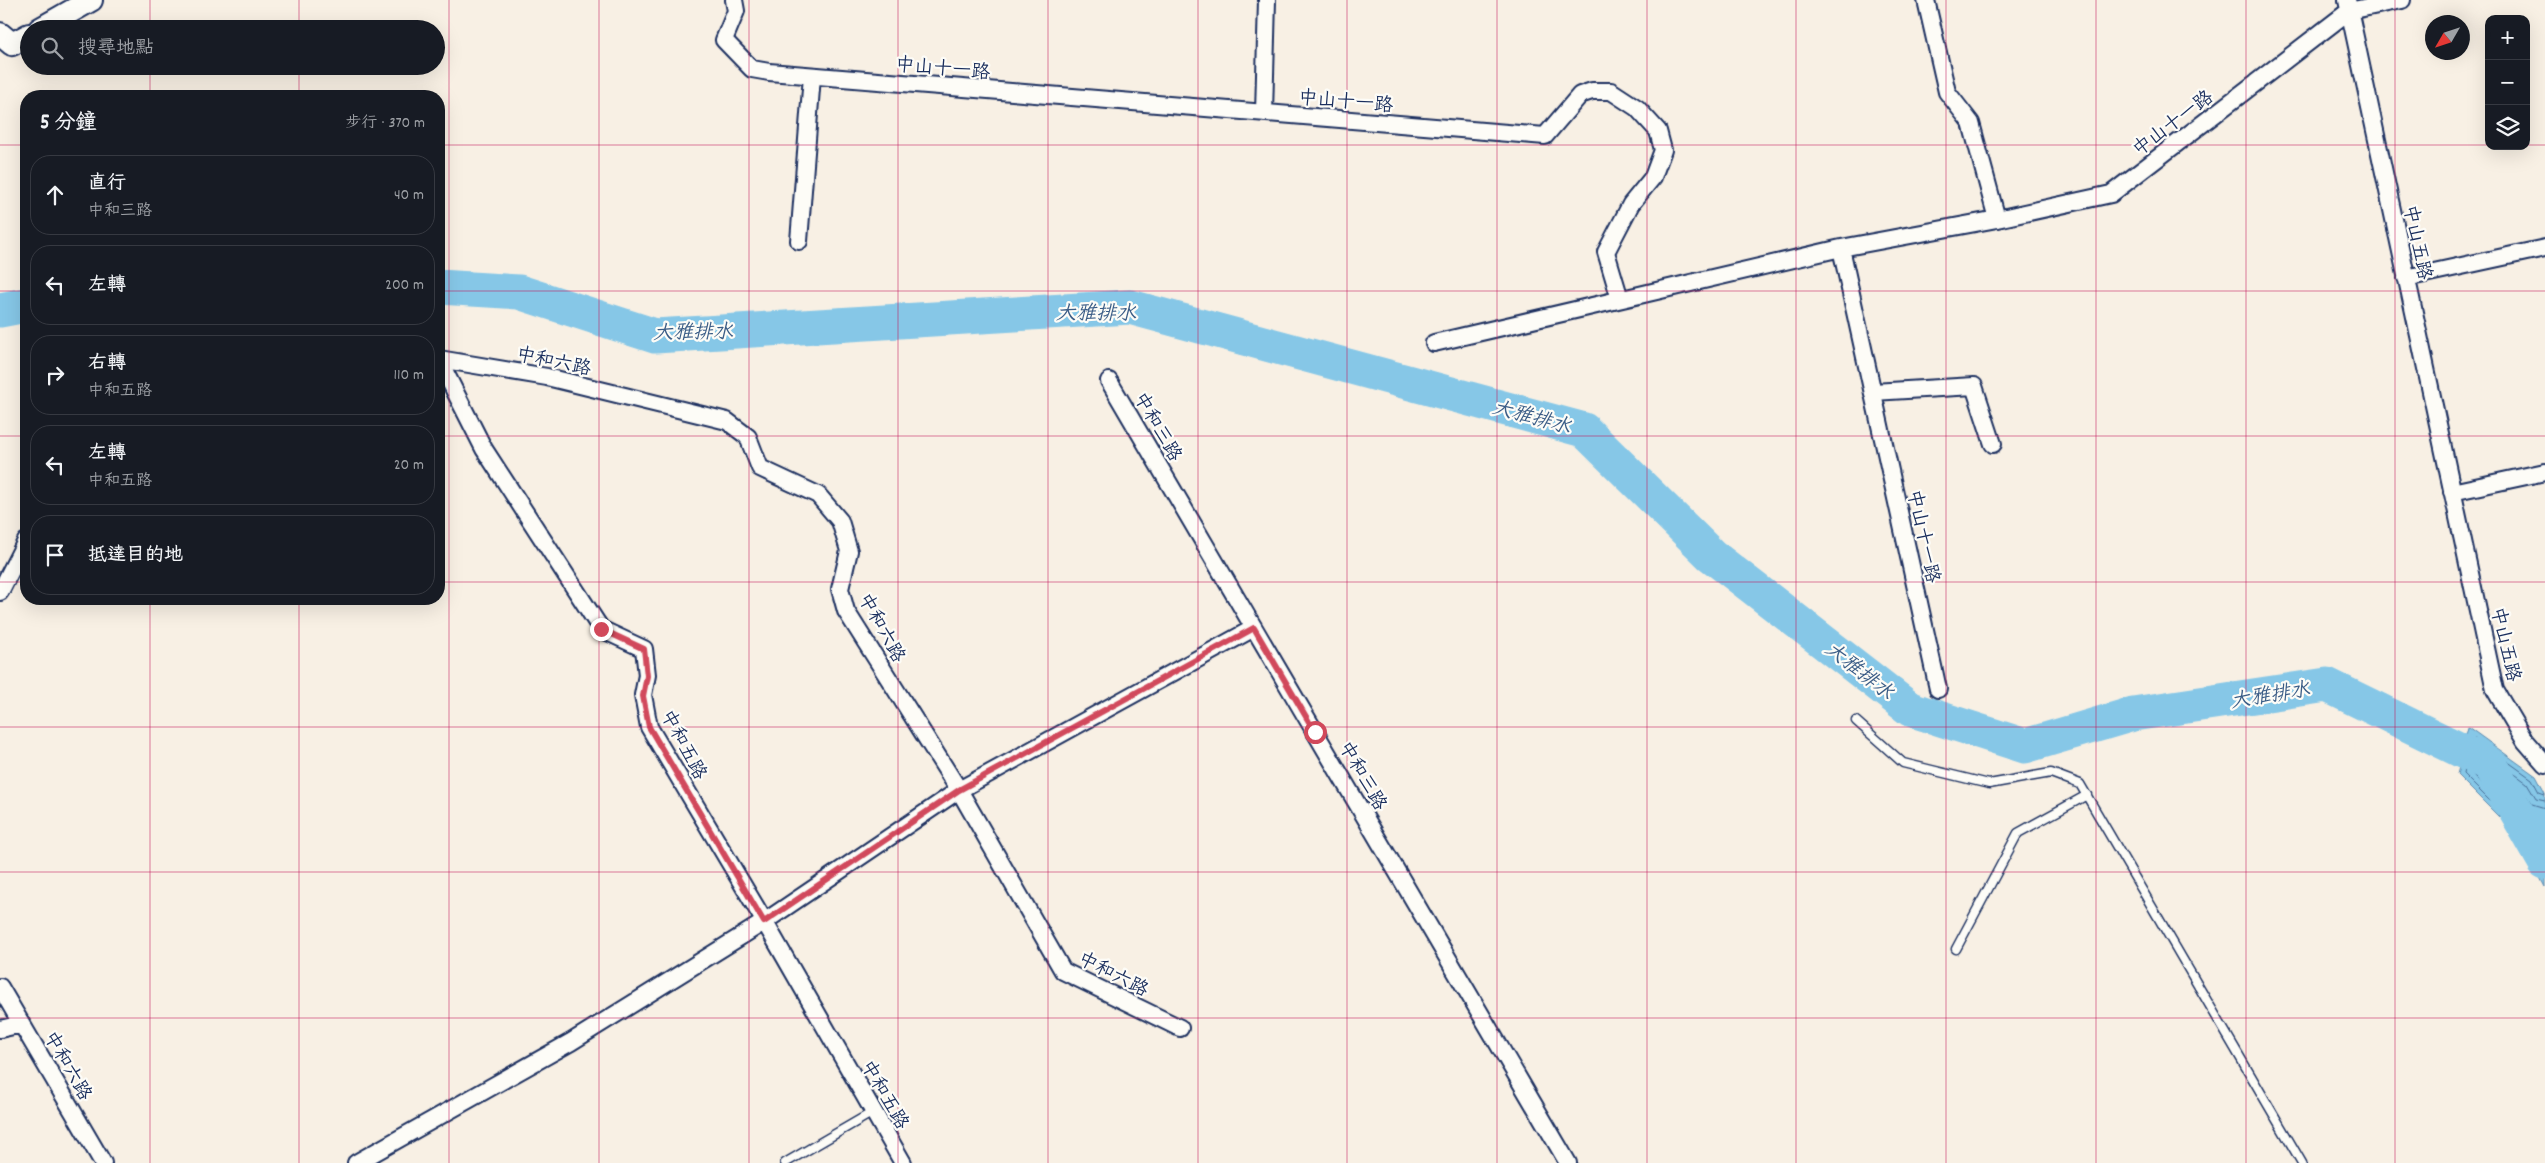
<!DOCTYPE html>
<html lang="zh-TW">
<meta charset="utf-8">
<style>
:root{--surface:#171b24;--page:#20242c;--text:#f1f3f6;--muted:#9ea1a6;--line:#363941}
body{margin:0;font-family:Dekko,"LXGW WenKai TC",sans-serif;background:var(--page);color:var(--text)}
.controls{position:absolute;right:15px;top:15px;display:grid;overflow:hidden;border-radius:10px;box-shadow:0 5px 20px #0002}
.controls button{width:45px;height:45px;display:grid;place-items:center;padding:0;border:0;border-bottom:1px solid var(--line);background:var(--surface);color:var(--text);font:25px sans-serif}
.compass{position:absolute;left:2425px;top:15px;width:45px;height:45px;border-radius:50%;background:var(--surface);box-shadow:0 5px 20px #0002;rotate:231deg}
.stop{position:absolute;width:15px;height:15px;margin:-11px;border:4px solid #d1495b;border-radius:50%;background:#fff}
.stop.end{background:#d1495b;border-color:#fff;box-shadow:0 1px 5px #0008}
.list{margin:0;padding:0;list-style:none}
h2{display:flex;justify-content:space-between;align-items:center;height:65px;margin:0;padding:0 20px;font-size:21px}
h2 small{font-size:16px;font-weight:400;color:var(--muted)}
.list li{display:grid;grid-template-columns:32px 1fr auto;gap:15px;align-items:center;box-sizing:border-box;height:80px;margin:0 10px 10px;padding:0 10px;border:1px solid var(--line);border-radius:20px}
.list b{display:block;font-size:19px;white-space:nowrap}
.list p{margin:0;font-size:16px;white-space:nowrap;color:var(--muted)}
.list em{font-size:16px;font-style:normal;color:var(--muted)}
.icon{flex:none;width:28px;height:28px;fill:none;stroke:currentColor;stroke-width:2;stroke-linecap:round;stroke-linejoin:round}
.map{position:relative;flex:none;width:2545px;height:1163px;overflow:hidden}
.search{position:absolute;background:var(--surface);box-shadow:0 5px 20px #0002;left:20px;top:20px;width:425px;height:55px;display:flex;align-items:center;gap:12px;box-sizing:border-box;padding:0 18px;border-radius:28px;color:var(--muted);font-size:19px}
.panel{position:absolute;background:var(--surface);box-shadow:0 5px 20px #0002;left:20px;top:90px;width:425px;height:515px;border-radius:20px}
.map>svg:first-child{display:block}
.water{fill:#86c7e7;stroke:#5b8ab0}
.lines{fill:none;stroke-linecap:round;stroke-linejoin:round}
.shore{stroke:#466c95;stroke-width:1}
.river{stroke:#86c7e7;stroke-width:35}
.lane-casing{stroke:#1b2f5e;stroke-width:11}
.street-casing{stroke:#1b2f5e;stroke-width:20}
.secondary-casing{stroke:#1b2f5e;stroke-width:26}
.lane{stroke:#fdfcf7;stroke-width:8}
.street{stroke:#fdfcf7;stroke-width:16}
.secondary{stroke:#fdfcf7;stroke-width:22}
.route{stroke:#d1495b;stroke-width:6}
.grid{fill:none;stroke:#c2185b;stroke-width:1;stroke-opacity:0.55}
.labels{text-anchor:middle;stroke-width:4.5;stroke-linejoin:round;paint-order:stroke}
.street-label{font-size:19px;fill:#1b2f5e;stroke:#fdfcf7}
.water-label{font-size:20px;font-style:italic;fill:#3b5d87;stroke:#fdfcf7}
</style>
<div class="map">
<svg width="2545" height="1163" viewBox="0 0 2545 1163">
<rect width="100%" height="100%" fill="#f8f0e4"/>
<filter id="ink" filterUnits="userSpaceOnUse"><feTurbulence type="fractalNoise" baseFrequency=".02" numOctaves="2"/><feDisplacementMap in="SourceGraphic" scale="10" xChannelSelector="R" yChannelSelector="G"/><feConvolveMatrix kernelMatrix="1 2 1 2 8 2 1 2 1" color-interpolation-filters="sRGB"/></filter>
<g filter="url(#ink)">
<path class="water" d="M2468 727 2536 776 2545 793V887L2518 836 2457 775Z"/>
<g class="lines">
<path class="shore" d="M2545 794 2539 792 2532 779 2475 738H2471L2463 774 2522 833 2545 877
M2545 800 2536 798 2527 783 2479 748 2475 749 2470 772 2526 829 2545 863
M2545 808 2532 804 2521 788 2483 761 2480 762 2479 770 2532 824 2545 847"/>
<path class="river" d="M439 287 519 292 655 336 1130 307 1584 430 1711 555 1910 709 2025 746 2133 714 2327 685 2489 764 2545 862
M0 310 26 305"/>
<g class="lane-casing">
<path id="lane" d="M1856 721 1903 763 1989 784 2051 773 2080 784 2302 1163
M1956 949 2018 833 2087 795
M785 1163 873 1112"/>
</g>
<g class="street-casing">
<path id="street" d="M734 0 736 11 724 40 752 69 769 72 1545 136 1580 95 1592 91H1611L1637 108 1658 131 1663 150 1653 177 1631 204 1606 252 1620 299
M1926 0 1947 92 1971 123 1997 219
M2347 0 2495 690 2525 741 2545 764
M1264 113 1267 0
M799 241 812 76
M1841 248 1938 689
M2406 278 2545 248
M1434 343 1841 248 1997 219 2111 194 2349 11 2402 0
M439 359 547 377 727 421 748 437 760 468 818 495 840 521 849 551 840 589 846 611 959 790 1063 971 1180 1028
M439 360 484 449 601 629 644 649 647 675 643 695 649 727 763 919 903 1163
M1109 381 1568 1163
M1873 392 1974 386 1993 444
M2452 492 2545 472
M0 592 26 541
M0 987 103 1163
M0 1029 22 1024
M356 1163 571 1042 764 922 959 790 1254 628"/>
</g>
<g class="secondary-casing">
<path id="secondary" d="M40 29 91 0
M0 34 12 44 29 35"/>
</g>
<use href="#lane" class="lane"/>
<use href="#street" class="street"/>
<use href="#secondary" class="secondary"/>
</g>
</g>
<g class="lines" filter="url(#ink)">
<path class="route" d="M601 629 644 649 647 676 643 696 649 727 764 922 959 790 1254 628 1315 732"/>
</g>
<path class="grid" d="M150 0V29M299 0V29M449 0V1163M599 0V1163M749 0V1163M898 0V1163M1048 0V1163M1198 0V1163M1347 0V1163M1497 0V1163M1647 0V1163M1796 0V1163M1946 0V1163M2096 0V1163M2246 0V1163M2395 0V1163M150 66V96M299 66V96M0 145H26M439 145H2489M2526 145H2545M0 291H26M439 291H2545M0 436H26M439 436H2545M0 582H26M439 582H2545M150 599V1163M299 599V1163M0 727H2545M0 872H2545M0 1018H2545"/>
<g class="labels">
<g class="street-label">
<text transform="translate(943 67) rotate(5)" y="7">中山十一路</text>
<text transform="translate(1346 100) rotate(5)" y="7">中山十一路</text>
<text transform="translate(2172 122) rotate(-37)" y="7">中山十一路</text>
<text transform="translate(2419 242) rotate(78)" y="7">中山五路</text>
<text transform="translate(554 360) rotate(12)" y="7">中和六路</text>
<text transform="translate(1159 426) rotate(60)" y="7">中和三路</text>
<text transform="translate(1925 536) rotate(78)" y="7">中山十一路</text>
<text transform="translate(883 627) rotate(61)" y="7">中和六路</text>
<text transform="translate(2507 644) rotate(77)" y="7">中山五路</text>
<text transform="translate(685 744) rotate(62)" y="7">中和五路</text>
<text transform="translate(1364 775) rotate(60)" y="7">中和三路</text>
<text transform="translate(1114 973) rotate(27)" y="7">中和六路</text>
<text transform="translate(69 1065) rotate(60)" y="7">中和六路</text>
<text transform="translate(886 1094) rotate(60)" y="7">中和五路</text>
</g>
<g class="water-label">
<text x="1096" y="319">大雅排水</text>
<text transform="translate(693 331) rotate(-1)" y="7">大雅排水</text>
<text transform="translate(1532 416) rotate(15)" y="7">大雅排水</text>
<text transform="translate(1860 670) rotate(38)" y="7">大雅排水</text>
<text transform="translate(2270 694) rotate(-9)" y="7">大雅排水</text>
</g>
</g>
</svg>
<div class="controls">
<button>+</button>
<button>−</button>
<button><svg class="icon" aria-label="layers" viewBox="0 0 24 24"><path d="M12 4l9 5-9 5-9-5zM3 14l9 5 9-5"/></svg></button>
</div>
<svg class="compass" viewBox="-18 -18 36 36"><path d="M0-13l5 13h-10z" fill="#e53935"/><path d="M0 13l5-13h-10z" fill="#9ea1a6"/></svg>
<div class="stop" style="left:1315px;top:732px"></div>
<div class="stop end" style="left:601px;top:629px"></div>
<div class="search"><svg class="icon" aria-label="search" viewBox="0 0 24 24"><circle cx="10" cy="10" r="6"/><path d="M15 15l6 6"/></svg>搜尋地點</div>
<section class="panel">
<h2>5 分鐘<small>步行 · 370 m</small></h2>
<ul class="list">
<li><svg class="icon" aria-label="ahead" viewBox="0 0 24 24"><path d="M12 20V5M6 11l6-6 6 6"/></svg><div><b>直行</b><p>中和三路</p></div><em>40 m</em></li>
<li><svg class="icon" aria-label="left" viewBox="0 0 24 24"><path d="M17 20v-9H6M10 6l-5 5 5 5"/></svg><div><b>左轉</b></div><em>200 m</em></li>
<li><svg class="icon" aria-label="right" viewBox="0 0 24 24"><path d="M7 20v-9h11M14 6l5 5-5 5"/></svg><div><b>右轉</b><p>中和五路</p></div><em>110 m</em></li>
<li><svg class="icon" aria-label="left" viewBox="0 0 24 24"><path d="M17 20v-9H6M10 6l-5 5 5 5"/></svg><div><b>左轉</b><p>中和五路</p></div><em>20 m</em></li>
<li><svg class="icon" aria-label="arrive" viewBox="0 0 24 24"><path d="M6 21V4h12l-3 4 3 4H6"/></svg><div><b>抵達目的地</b></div></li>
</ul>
</section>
</div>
